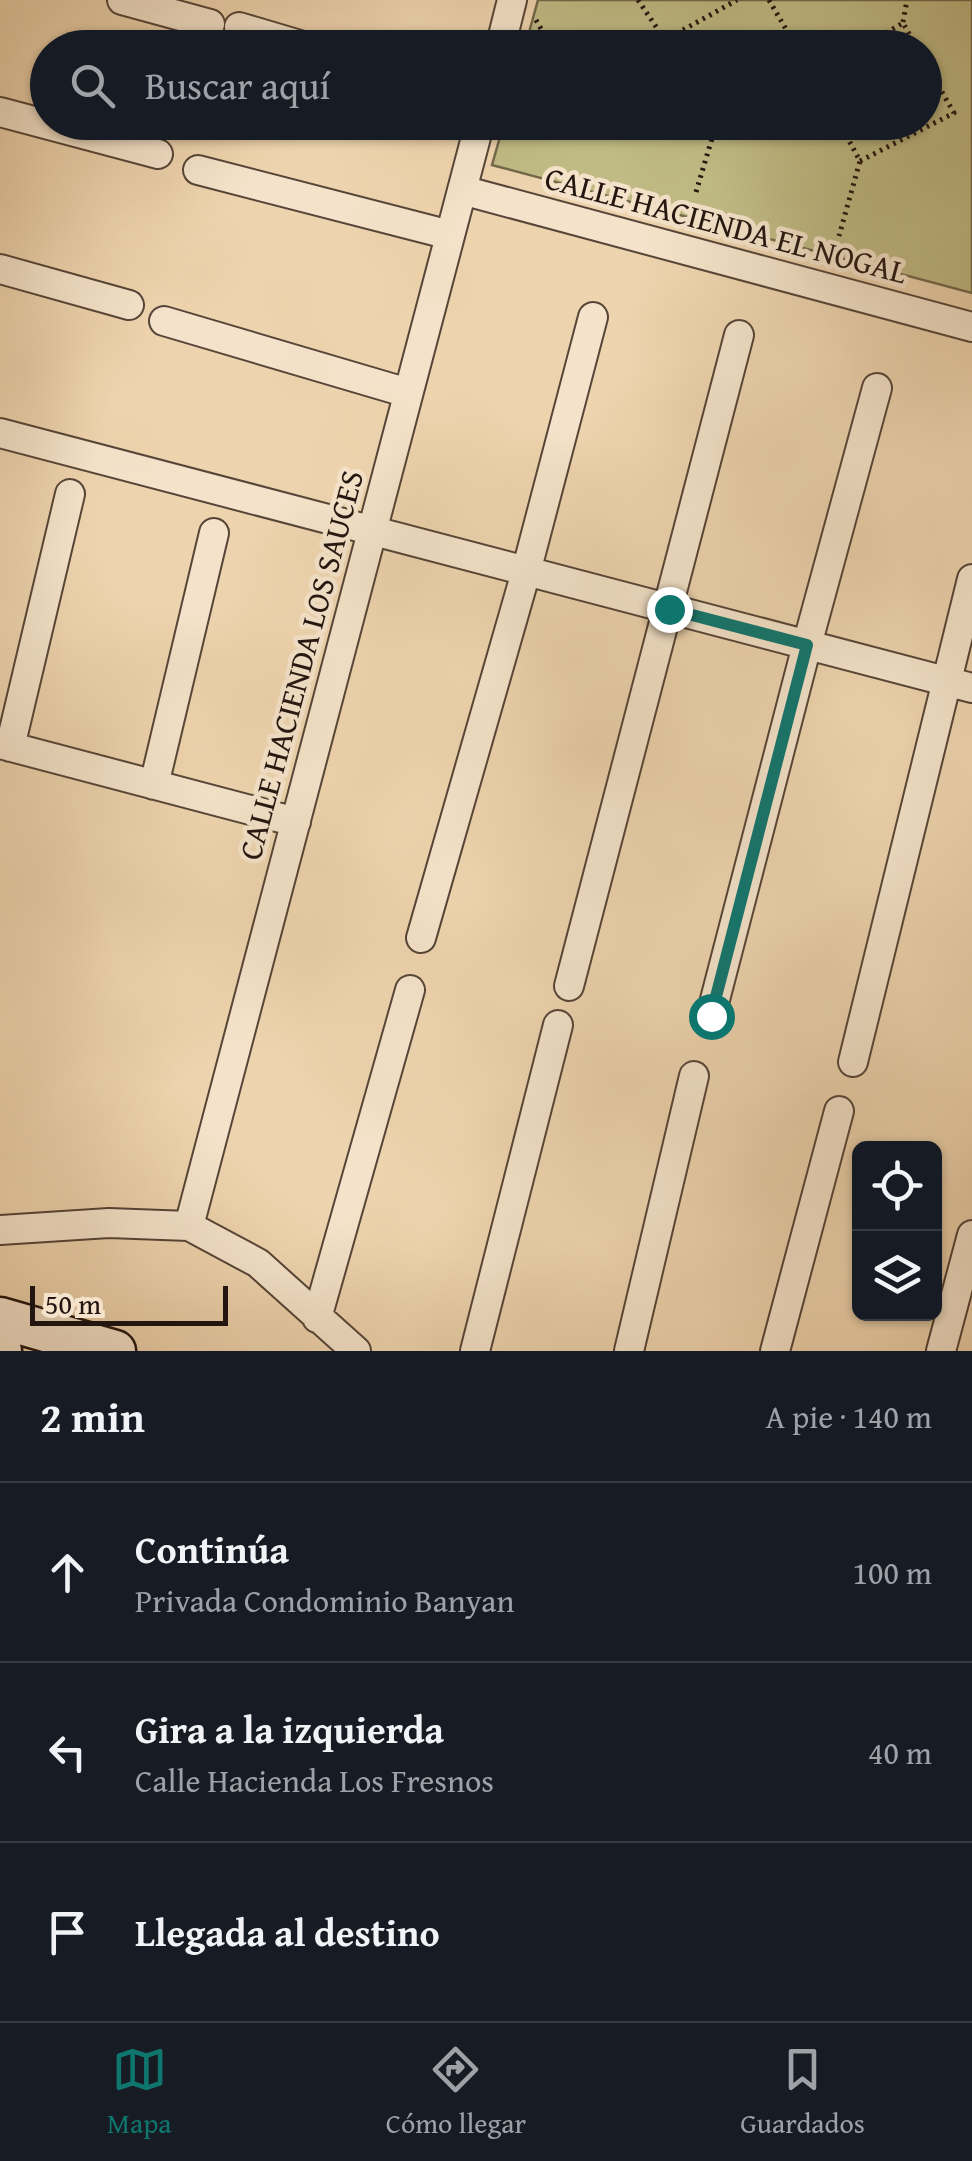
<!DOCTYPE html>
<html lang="es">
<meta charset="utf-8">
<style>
:root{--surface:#171b24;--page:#20242c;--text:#f1f3f6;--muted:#9ea1a6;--line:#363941;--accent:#0f766e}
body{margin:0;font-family:"Gentium Book Plus",serif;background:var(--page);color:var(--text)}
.controls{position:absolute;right:30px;bottom:30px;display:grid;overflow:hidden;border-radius:15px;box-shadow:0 2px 8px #0004}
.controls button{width:90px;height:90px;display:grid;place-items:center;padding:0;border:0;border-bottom:2px solid var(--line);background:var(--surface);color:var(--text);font:50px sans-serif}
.scale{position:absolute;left:30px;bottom:25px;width:198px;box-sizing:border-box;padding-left:10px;border:5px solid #231510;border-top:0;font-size:28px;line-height:35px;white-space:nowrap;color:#231510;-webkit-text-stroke:8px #f4e3ca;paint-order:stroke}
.stop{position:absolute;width:30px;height:30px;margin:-22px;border:8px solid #0f766e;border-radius:50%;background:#fff}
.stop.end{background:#0f766e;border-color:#fff;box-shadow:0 2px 10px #0008}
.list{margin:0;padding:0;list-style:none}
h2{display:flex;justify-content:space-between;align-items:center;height:130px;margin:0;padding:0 40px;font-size:42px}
h2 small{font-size:32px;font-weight:400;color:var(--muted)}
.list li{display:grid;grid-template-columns:65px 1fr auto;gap:30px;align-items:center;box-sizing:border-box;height:180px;padding:0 40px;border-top:2px solid var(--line)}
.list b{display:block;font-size:38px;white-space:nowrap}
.list p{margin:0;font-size:32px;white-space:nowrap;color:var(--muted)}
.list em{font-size:32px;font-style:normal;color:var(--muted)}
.icon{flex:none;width:55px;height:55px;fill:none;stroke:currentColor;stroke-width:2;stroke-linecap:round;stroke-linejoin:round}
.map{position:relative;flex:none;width:972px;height:1351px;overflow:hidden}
.search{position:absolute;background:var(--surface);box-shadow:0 2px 8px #0004;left:30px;right:30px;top:30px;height:110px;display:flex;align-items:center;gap:25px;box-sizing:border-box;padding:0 35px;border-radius:55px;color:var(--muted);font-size:38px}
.sheet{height:670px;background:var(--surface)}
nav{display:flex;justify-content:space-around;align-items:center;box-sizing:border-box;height:140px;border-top:2px solid var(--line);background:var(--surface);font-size:28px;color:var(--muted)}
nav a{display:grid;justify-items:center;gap:5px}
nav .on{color:var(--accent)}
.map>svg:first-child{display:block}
.green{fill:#c0bb85;stroke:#72684a;stroke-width:2.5}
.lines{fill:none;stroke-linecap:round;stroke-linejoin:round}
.minor-casing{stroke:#564538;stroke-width:32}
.secondary-casing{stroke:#231510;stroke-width:45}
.path{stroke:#231510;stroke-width:5;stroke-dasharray:2.5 5;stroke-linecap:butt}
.minor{stroke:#f4e3ca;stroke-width:28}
.secondary{stroke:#f4e3ca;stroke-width:40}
.route{stroke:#0f766e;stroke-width:12}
.labels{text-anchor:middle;stroke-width:9;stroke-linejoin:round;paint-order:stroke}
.street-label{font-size:32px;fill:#231510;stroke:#f4e3ca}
</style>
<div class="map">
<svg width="972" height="1351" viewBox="0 0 972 1351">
<rect width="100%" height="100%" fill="#eed4ae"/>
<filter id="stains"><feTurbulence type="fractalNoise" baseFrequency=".002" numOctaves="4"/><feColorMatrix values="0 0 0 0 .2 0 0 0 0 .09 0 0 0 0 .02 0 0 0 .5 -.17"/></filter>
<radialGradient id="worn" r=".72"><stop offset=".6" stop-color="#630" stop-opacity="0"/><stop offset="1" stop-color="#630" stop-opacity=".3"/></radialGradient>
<path class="green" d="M538 0H972V293L492 165 504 123 924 122V48L525 47Z"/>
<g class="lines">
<g class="minor-casing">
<path id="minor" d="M122 0 210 24
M239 27 310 48
M500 48 512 0
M0 112 158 154
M198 170 450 235
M462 190 972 327
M0 269 129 305
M164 321 408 393
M0 433 972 688
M0 744 296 822
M10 747 70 494
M154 785 214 533
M421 938 526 572 593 317
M569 986 739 335
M711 1015 807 645 877 388
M853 1062 972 579
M189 1226 480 122
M0 1230 109 1223 189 1226 258 1263 356 1351
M317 1318 410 990
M475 1351 558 1025
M629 1351 694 1076
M775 1351 839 1111
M941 1351 972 1235"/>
</g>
<g class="secondary-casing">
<path id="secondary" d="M0 1318 115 1351
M0 1351H1"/>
</g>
<path class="path" d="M638 0 665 40 649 48
M769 0 797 48
M536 20 552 48
M903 22 907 0
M670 48 665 40 737 0
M860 48 903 23 917 48
M839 122 860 161 839 236
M860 161 954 113 924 61
M696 192 716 125"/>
<use href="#minor" class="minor"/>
<use href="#secondary" class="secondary"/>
</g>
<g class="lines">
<path class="route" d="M669 609 807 645 711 1016"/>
</g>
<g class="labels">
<g class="street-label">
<text transform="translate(726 225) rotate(15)" y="11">CALLE HACIENDA EL NOGAL</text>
<text transform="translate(301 665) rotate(-75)" y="11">CALLE HACIENDA LOS SAUCES</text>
</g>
</g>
<rect width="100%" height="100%" filter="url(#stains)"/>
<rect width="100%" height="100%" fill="url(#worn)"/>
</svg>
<div class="controls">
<button><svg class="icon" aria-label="locate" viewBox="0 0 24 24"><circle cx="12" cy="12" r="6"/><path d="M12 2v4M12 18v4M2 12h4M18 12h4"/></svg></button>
<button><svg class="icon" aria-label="layers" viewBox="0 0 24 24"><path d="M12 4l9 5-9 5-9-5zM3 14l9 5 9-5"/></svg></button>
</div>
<div class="scale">50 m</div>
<div class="stop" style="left:711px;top:1016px"></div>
<div class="stop end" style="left:669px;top:609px"></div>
<div class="search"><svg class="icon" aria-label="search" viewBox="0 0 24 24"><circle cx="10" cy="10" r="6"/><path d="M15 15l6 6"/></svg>Buscar aquí</div>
</div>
<section class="sheet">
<h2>2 min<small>A pie · 140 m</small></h2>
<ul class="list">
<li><svg class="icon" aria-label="ahead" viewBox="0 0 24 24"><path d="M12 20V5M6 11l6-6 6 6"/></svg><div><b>Continúa</b><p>Privada Condominio Banyan</p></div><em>100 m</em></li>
<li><svg class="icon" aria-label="left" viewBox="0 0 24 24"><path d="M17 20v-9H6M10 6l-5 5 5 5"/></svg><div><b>Gira a la izquierda</b><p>Calle Hacienda Los Fresnos</p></div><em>40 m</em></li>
<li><svg class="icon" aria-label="arrive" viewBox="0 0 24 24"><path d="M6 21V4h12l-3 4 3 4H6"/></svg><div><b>Llegada al destino</b></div></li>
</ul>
</section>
<nav>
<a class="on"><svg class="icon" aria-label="map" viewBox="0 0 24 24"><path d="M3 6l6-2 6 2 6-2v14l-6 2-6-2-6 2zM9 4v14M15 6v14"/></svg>Mapa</a>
<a><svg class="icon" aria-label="directions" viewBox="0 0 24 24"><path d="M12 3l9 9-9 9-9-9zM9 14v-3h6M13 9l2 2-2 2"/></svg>Cómo llegar</a>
<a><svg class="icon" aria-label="saved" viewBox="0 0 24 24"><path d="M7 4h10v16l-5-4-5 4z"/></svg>Guardados</a>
</nav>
